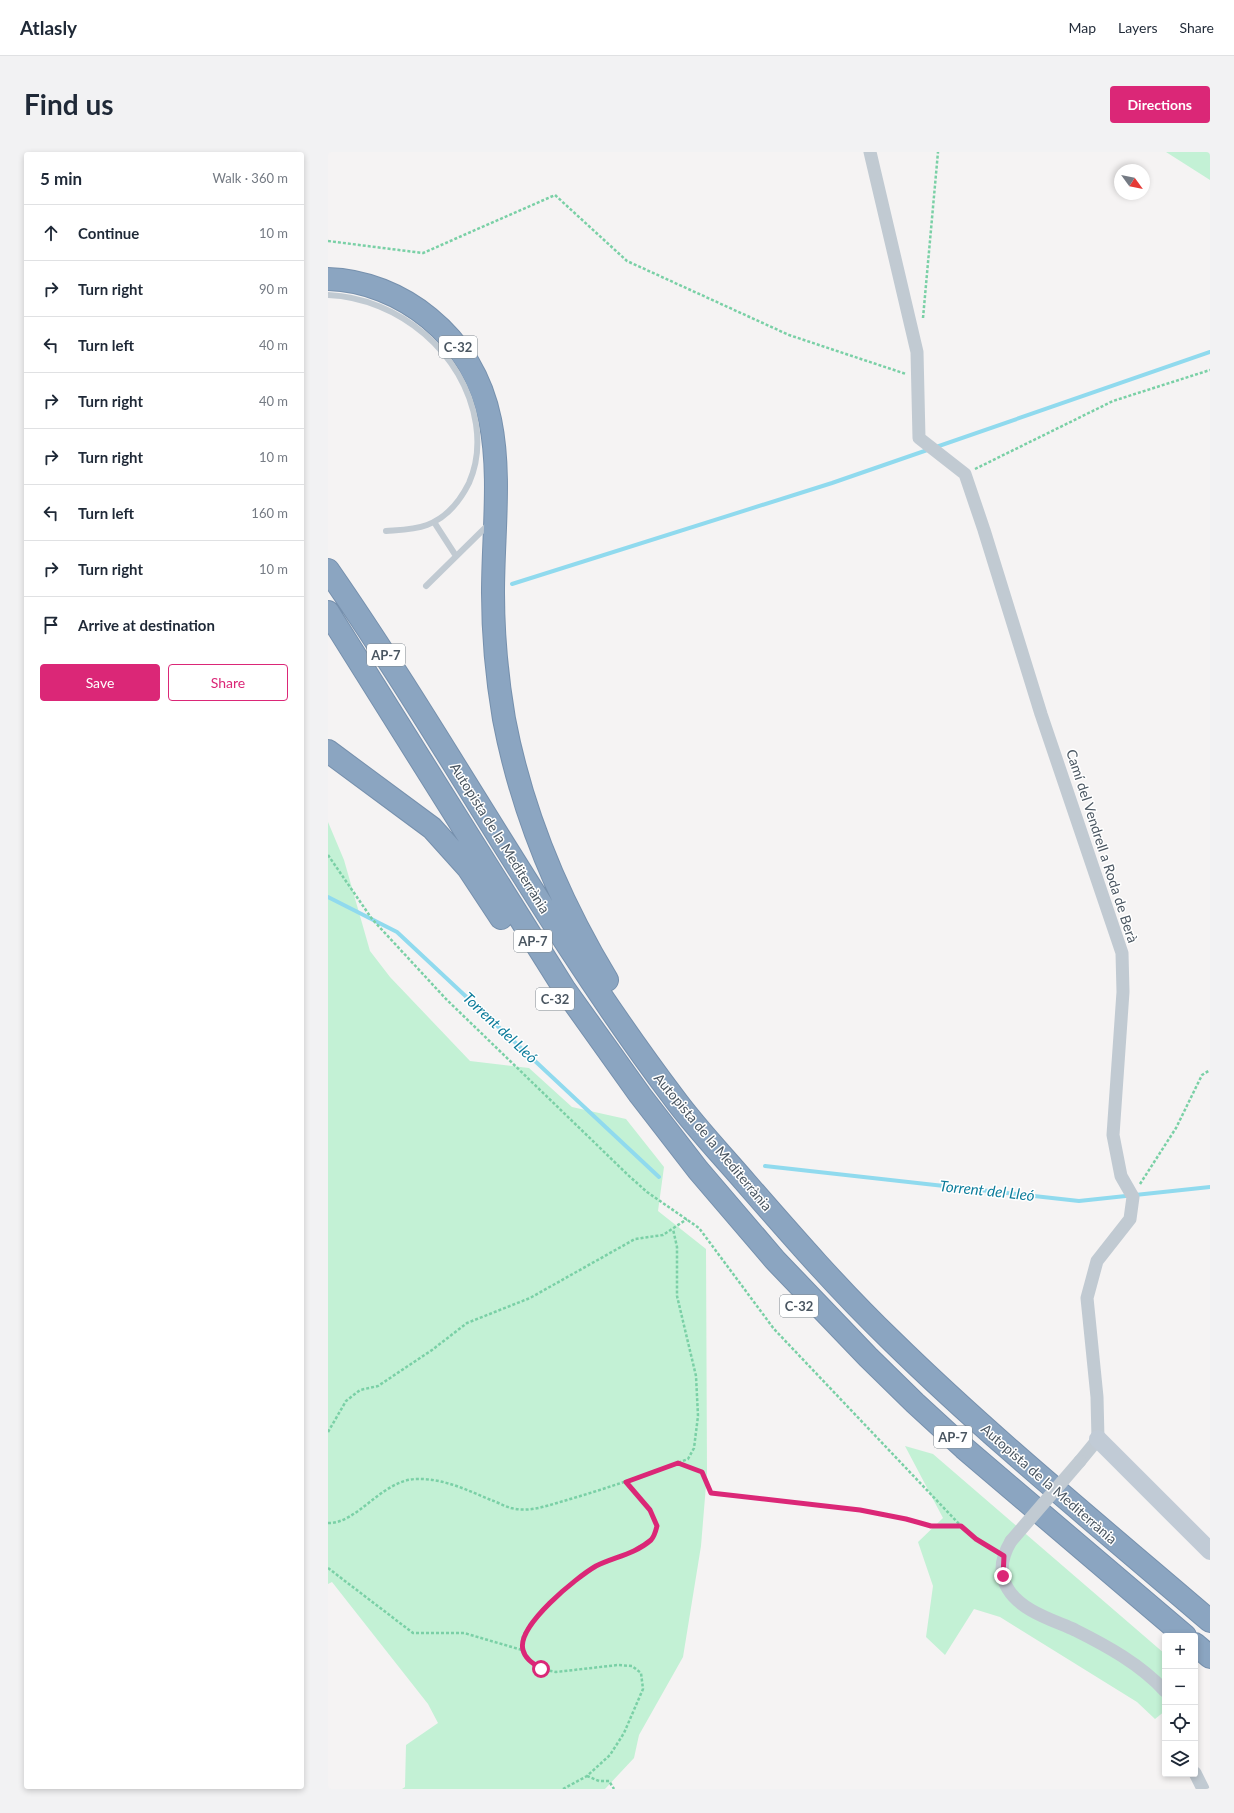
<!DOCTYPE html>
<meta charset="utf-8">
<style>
:root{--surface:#fff;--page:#f2f2f3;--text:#1f2937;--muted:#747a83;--line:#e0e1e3;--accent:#db2777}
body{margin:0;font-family:Lato,sans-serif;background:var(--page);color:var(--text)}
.controls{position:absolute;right:12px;bottom:12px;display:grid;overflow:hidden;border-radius:4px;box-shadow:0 2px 6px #0003}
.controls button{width:36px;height:36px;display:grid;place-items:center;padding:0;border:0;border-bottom:1px solid var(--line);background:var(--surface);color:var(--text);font:20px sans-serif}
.compass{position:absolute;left:786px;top:12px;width:36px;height:36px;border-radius:50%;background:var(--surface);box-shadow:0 2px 6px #0003;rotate:123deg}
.stop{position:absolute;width:12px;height:12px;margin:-9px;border:3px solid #db2777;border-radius:50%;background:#fff}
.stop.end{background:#db2777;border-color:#fff;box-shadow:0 1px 4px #0008}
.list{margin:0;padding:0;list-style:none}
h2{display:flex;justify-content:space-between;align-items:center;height:52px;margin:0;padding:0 16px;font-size:17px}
h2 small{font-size:13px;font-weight:400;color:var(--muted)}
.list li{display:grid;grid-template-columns:26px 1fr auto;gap:12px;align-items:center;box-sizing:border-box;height:56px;padding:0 16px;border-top:1px solid var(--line)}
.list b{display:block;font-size:15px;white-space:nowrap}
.list em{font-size:13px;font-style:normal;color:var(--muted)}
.actions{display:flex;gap:8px;padding:12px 16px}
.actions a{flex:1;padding:9px 0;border:1px solid var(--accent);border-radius:4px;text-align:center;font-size:14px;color:var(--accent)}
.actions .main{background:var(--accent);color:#fff}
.icon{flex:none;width:22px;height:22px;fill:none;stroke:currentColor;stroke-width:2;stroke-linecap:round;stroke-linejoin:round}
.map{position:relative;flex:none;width:882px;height:1637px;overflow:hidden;border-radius:4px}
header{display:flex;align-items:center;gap:24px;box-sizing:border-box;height:56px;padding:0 20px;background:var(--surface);border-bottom:1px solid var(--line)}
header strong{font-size:19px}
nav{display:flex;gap:22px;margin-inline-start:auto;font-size:14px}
.intro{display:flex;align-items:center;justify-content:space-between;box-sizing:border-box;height:96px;padding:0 24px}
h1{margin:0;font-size:28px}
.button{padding:10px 18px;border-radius:4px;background:var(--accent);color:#fff;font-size:14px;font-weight:700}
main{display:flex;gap:24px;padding:0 24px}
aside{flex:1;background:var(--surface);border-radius:4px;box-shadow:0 2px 6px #0003}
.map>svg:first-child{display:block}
.green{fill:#c3f1d5}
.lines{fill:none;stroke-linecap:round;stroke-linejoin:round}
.stream{stroke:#90daee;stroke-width:4}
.highway-casing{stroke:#7690ad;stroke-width:24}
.path{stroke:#7ad0a6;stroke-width:2.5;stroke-dasharray:3 2;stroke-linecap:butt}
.lane{stroke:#c1cad2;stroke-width:6}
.street{stroke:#c1cad2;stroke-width:13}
.secondary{stroke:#c1cbd6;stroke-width:18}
.highway{stroke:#8ba5c1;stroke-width:22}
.street-bridge{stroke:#c1cad2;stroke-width:13}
.route{stroke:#db2777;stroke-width:5}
.labels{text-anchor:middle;stroke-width:3;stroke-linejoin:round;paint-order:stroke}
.shield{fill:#fff;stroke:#808990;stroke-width:1}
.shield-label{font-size:13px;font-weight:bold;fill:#4a5661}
.street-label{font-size:14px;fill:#4a5661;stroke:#fff}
.water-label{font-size:15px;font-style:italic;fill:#0c7c9b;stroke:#fff}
</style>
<header>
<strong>Atlasly</strong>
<nav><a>Map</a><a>Layers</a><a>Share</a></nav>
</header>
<div class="intro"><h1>Find us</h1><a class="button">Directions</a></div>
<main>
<aside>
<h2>5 min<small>Walk · 360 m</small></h2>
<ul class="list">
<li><svg class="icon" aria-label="ahead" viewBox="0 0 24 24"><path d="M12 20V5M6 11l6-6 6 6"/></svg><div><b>Continue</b></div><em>10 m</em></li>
<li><svg class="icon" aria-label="right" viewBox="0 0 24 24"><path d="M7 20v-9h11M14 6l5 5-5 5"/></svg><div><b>Turn right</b></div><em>90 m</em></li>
<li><svg class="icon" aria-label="left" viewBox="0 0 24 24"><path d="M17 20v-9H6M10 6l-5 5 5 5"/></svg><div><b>Turn left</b></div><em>40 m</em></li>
<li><svg class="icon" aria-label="right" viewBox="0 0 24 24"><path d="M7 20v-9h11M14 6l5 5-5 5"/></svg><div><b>Turn right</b></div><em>40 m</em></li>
<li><svg class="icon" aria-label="right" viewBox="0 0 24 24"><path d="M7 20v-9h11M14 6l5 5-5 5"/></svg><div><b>Turn right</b></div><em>10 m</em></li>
<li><svg class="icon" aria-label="left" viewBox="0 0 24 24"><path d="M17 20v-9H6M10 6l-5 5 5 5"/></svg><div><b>Turn left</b></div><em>160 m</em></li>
<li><svg class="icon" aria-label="right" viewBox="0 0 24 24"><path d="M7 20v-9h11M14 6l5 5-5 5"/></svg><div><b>Turn right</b></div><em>10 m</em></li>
<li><svg class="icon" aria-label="arrive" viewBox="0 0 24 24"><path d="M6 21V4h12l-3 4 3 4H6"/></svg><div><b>Arrive at destination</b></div></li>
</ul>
<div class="actions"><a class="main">Save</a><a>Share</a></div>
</aside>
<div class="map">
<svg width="882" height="1637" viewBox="0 0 882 1637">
<rect width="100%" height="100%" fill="#f5f3f3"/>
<path class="green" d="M838 0H882V28Z
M0 670 16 708 42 799 62 825 142 909 201 916 244 955 298 967 336 1015 330 1059 378 1097 379 1321 373 1394 355 1505 311 1583 306 1606 277 1637H74L77 1635 78 1593 110 1571 100 1552 4 1430 0 1432Z
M577 1294 605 1302 837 1502V1559L827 1567 809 1550 672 1465 646 1457 617 1503 598 1485 605 1434 590 1390 615 1366Z"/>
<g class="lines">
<path class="stream" d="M184 432 504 331 882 200
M0 745 69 780 331 1025
M437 1014 751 1049 882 1035"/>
<g class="highway-casing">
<path id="highway" d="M0 127C37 128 73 143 101 166 189 238 165 342 165 441 165 483 169 526 176 567 194 661 230 747 279 828
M0 418C120 591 219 778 346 946 368 976 394 1003 418 1031 465 1085 512 1139 564 1189 665 1288 775 1377 882 1469
M0 460 237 838 312 943 370 1018 447 1108 540 1205 587 1251 636 1296 857 1484
M0 599 104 676 140 716 173 766
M867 1492 882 1505"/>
</g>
<path class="path" d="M0 89 95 101 227 43 299 109 461 183 578 222
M595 166 610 0
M647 317 785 249 882 218
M0 703 44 767 118 847 300 1023 319 1040 371 1076 446 1177 633 1374 648 1387 665 1398
M812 1032 848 976 874 923 882 918
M0 1280 18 1249 32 1238 50 1234 104 1198 139 1171 202 1146 307 1087 335 1083 359 1067
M350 1311 374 1320 383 1341 533 1358 578 1367 603 1374H633
M0 1371C29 1372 54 1328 88 1327 115 1326 139 1338 163 1348 169 1350 176 1354 183 1356 202 1361 221 1353 239 1348 280 1336 320 1322 360 1307L366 1296 370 1264 368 1224 349 1144V1095L345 1077
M0 1416 85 1481H136L194 1498
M259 1624 271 1629H281L286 1637
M235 1637 259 1624 282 1603 296 1581 315 1537 313 1521 304 1514 290 1513 228 1520 213 1517 201 1509 194 1498 195 1484 202 1472 229 1444 268 1414 298 1403 324 1387 329 1374 322 1358 298 1330"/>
<path class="lane" d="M0 143C71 146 137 201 148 272 151 292 149 313 141 331 132 349 118 366 99 373 86 378 71 378 58 379
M106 370 128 404
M98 434 161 372"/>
<path class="street" d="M542 0 589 200 591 286 637 322 656 378 713 562 794 801 795 840 785 983 793 1024 805 1045 802 1067 769 1109 759 1146 769 1245 770 1287 752 1309
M683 1389C674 1404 670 1421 680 1437 693 1459 725 1468 747 1478 779 1494 812 1512 837 1539
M867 1621 875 1637"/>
<path class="secondary" d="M770 1287 882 1399"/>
<use href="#highway" class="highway"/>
<path class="street-bridge" d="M683 1389 752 1309"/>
</g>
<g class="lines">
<path class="route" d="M213 1517C206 1512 197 1507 195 1498 188 1474 249 1425 268 1414 286 1405 307 1402 323 1388 326 1385 328 1378 329 1374L322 1358 298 1330 350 1311 374 1320 383 1341 532 1358 578 1367 603 1374H633L648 1387 676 1404 675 1424"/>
</g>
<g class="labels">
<g class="shield">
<rect x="111" y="184" width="38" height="22" rx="3"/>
<rect x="39" y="492" width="38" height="22" rx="3"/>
<rect x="186" y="778" width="38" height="22" rx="3"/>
<rect x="208" y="836" width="38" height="22" rx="3"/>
<rect x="452" y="1143" width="38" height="22" rx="3"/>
<rect x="606" y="1274" width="38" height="22" rx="3"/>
</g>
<g class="shield-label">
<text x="130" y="200">C-32</text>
<text x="58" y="508">AP-7</text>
<text x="205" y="794">AP-7</text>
<text x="227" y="852">C-32</text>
<text x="471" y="1159">C-32</text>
<text x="625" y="1290">AP-7</text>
</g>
<g class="street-label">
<text transform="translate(172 686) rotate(58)" y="5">Autopista de la Mediterrània</text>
<text transform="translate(774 694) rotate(72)" y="5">Camí del Vendrell a Roda de Berà</text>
<text transform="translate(385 990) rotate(50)" y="5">Autopista de la Mediterrània</text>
<text transform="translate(721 1332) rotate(41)" y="5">Autopista de la Mediterrània</text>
</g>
<g class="water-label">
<text transform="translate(172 876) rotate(43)" y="5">Torrent del Lleó</text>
<text transform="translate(659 1039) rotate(6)" y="5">Torrent del Lleó</text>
</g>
</g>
</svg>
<div class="controls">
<button>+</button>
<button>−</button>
<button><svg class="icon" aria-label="locate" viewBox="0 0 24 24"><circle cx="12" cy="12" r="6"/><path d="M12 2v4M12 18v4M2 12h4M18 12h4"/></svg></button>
<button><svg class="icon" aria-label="layers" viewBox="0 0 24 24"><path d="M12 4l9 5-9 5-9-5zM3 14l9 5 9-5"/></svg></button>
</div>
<svg class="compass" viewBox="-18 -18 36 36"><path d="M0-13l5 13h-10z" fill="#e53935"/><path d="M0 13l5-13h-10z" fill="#747a83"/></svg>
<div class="stop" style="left:213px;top:1517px"></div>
<div class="stop end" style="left:675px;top:1424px"></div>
</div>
</main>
